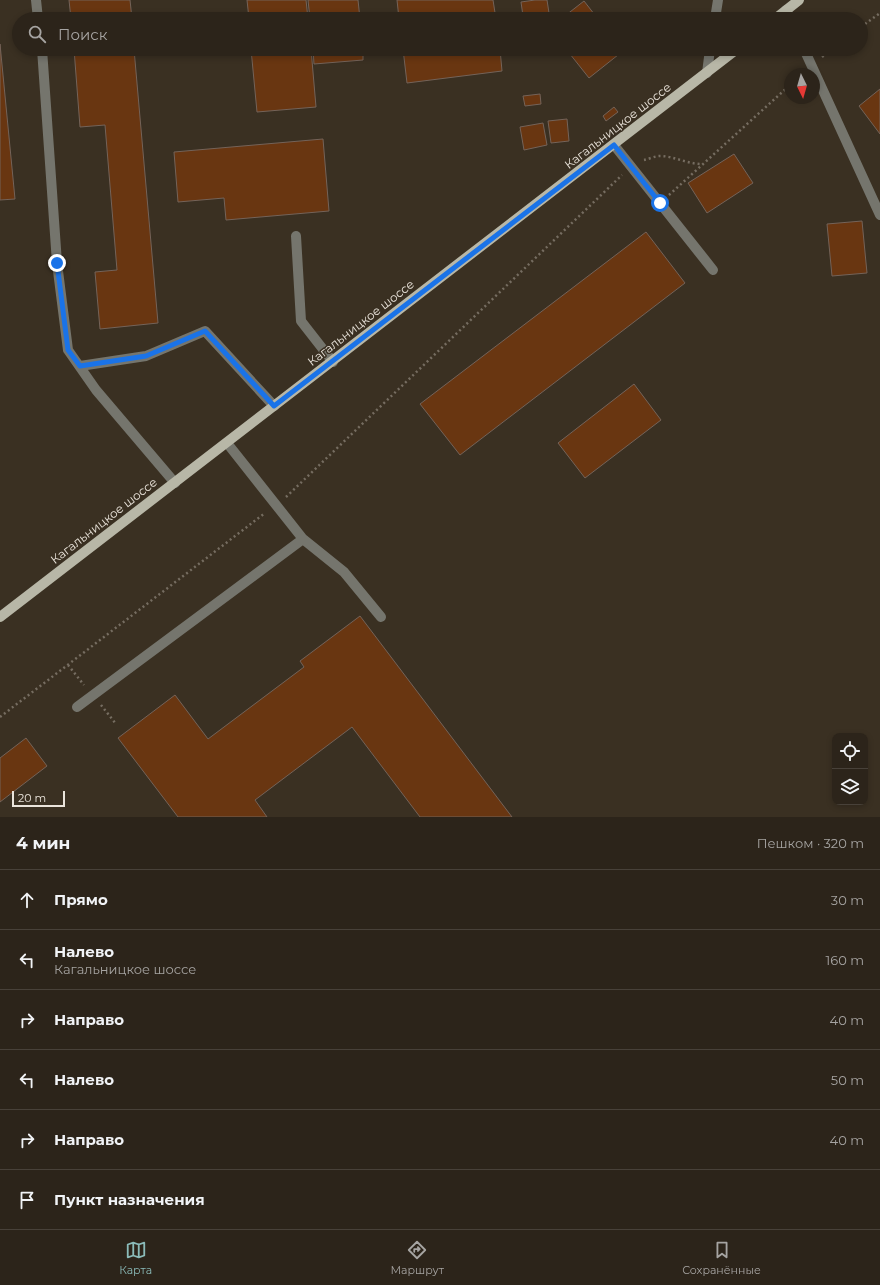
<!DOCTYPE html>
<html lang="ru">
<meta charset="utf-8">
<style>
:root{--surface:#2c241a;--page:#383027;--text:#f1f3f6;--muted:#a6a4a2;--line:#484139;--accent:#8bbbb9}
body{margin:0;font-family:Montserrat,sans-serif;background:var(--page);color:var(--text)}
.controls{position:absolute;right:12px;bottom:12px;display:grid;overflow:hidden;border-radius:8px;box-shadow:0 2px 6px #0003}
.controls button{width:36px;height:36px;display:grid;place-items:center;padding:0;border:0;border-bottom:1px solid var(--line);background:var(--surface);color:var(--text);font:20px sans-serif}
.compass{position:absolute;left:784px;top:68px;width:36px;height:36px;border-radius:50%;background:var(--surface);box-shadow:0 2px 6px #0003;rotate:175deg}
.scale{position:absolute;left:12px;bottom:10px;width:53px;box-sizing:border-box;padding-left:4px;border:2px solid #eae4db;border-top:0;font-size:11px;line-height:14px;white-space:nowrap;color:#eae4db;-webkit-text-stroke:3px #3a3022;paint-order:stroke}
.stop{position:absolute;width:12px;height:12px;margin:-9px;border:3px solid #1a73e8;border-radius:50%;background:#fff}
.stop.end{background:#1a73e8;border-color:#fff;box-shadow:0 1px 4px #0008}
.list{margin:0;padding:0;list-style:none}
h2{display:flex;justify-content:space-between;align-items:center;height:52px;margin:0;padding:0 16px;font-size:17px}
h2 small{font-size:13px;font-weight:400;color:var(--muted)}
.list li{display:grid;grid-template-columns:26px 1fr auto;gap:12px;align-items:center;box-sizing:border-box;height:60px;padding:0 16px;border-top:1px solid var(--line)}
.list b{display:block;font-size:15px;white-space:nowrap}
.list p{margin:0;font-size:13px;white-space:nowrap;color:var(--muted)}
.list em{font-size:13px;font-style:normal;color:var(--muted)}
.icon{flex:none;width:22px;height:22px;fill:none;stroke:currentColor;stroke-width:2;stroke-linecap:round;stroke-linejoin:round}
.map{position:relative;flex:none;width:880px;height:817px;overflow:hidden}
.search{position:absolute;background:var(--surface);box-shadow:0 2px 6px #0003;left:12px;right:12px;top:12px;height:44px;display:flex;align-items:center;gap:10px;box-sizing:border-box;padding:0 14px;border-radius:22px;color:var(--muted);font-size:15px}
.sheet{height:412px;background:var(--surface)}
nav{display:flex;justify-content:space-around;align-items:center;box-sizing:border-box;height:56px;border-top:1px solid var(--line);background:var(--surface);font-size:11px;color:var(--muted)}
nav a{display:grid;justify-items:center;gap:2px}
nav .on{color:var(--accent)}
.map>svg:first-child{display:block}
.building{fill:#693611;stroke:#746359}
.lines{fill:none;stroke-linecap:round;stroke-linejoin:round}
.path{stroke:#766d61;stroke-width:2.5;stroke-dasharray:2 3;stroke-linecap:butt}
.minor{stroke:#75756d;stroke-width:10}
.major{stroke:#b8b7a7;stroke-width:10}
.route{stroke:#1a73e8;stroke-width:5}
.labels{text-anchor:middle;stroke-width:3;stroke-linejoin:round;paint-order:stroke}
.street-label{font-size:12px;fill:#eae4db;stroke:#3a3022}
</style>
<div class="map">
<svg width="880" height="817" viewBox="0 0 880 817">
<rect width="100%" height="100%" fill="#3a3022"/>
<path class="building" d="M69 0H130L132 19H71Z
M247 0H306L308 19H249Z
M308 0H358L360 19H310Z
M397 0H493L496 19H399Z
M535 0H547L549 13 523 16 521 2Z
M584 1 598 19H561Z
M0 44 15 199 0 200Z
M74 49H134L158 323 100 329 95 272 117 270 105 125 80 127Z
M251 49H311L316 107 257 112Z
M313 49H363V60L314 64Z
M403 49H500L502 71 407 83Z
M566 49H621L623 51 589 78Z
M880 89V134L859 106Z
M540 94 541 104 525 106 523 96Z
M614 107 618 112 606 121 603 116Z
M567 119 569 141 551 143 548 121Z
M543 123 547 145 524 150 520 127Z
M323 139 329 211 226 220 224 198 178 202 174 152Z
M734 154 753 183 707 213 688 183Z
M862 221 867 273 832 276 827 224Z
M646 232 685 283 460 455 420 404Z
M634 384 661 420 585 478 558 443Z
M360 616 512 817H420L352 727 255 800 267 817H178L118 738 175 695 208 739 304 667 300 661Z
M26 738 47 766 0 802V758Z"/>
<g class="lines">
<path class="path" d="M861 27 880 13
M822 57 833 49
M644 160C649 159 655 156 660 156 674 156 687 164 702 164
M669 195 790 85
M286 497 622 175
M68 665 84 685
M101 705 116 724
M0 717 265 513"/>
<path class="minor" d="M36 0 38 19
M786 10 791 19
M715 19 718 0
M42 49 57 263 68 350 96 390 175 483
M804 49 880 215
M707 73 710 49
M614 145 713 270
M296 236 301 321 333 362
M80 366 146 356 205 331 274 406
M303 539 344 572 381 617
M77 707 303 539 227 443"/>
<path class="major" d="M775 19 799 0
M0 617 737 49"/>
</g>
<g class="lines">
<path class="route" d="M57 263 68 350 80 366 146 356 205 331 274 406 614 145 660 203"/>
</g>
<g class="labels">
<g class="street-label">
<text transform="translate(618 126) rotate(-38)" y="4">Кагальницкое шоссе</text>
<text transform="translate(361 323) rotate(-38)" y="4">Кагальницкое шоссе</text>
<text transform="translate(104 521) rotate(-38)" y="4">Кагальницкое шоссе</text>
</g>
</g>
</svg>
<div class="controls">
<button><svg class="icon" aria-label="locate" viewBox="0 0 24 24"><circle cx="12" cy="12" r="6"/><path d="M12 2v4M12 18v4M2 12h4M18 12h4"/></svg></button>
<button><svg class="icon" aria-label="layers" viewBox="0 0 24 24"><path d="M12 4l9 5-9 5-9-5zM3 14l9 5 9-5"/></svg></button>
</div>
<svg class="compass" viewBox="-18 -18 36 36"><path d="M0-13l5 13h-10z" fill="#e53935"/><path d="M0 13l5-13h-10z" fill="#a6a4a2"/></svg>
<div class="scale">20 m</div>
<div class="stop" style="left:660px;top:203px"></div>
<div class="stop end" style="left:57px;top:263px"></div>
<div class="search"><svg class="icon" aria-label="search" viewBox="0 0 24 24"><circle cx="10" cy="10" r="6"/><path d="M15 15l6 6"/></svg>Поиск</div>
</div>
<section class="sheet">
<h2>4 мин<small>Пешком · 320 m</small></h2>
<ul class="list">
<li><svg class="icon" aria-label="ahead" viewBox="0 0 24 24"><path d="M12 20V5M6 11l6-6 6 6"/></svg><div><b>Прямо</b></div><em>30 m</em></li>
<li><svg class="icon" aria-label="left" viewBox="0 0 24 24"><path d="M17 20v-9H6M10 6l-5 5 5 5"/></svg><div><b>Налево</b><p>Кагальницкое шоссе</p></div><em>160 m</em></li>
<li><svg class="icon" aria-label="right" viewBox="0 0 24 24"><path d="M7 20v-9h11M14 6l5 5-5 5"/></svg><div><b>Направо</b></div><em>40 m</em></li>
<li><svg class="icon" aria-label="left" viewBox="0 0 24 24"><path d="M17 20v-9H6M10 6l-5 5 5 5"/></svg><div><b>Налево</b></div><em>50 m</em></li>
<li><svg class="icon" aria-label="right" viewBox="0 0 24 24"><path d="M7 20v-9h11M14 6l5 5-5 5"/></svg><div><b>Направо</b></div><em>40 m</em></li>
<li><svg class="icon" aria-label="arrive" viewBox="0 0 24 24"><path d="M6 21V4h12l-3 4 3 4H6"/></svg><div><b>Пункт назначения</b></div></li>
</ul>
</section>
<nav>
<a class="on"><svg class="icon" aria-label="map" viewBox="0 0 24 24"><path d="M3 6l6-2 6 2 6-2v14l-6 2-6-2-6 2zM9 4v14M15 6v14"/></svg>Карта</a>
<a><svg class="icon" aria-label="directions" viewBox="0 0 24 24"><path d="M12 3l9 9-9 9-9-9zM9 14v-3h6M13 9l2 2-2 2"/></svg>Маршрут</a>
<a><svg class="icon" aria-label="saved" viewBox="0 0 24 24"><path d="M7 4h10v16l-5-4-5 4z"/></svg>Сохранённые</a>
</nav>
